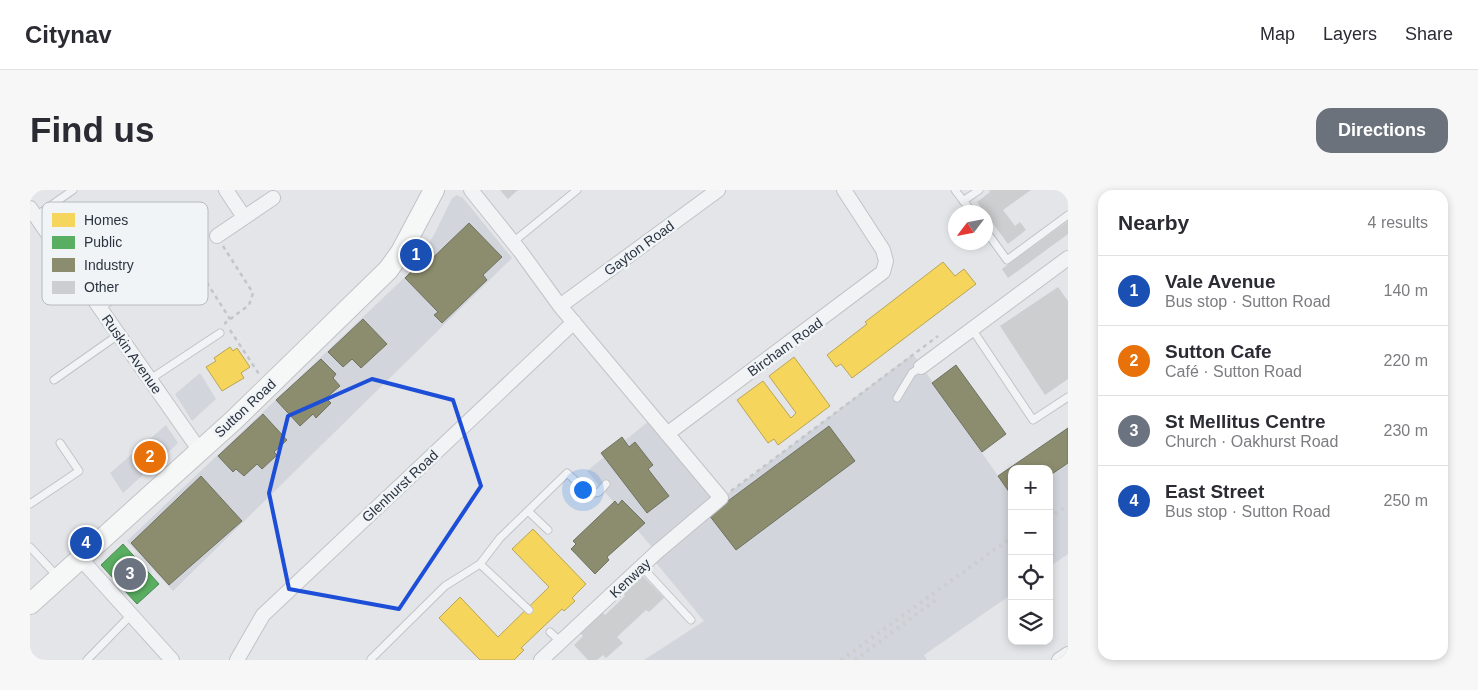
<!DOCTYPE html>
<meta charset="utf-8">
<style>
:root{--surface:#fff;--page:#f7f7f7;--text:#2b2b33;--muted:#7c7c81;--line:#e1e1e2;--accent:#6b727b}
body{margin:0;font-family:Helvetica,sans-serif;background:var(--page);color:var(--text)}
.controls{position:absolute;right:15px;bottom:15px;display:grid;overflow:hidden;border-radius:10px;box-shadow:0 2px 8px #0003}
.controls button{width:45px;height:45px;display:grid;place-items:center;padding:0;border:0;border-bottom:1px solid var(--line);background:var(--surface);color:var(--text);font:25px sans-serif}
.compass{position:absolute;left:918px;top:15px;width:45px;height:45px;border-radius:50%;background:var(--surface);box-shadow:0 2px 8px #0003;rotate:238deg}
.you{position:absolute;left:552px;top:299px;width:18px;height:18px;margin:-12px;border:4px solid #fff;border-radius:50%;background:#1a73e8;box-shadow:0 0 0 8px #1a73e833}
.badge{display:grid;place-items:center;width:32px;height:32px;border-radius:50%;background:var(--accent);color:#fff;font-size:16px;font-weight:700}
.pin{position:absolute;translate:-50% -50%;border:2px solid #fff;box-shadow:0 1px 5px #0006}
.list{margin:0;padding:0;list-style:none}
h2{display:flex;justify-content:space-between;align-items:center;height:65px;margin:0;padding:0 20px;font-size:21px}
h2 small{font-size:16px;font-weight:400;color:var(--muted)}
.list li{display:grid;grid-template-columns:32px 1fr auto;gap:15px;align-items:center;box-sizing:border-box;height:70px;padding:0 20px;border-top:1px solid var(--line)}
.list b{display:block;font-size:19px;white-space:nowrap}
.list p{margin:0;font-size:16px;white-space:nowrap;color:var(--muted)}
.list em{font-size:16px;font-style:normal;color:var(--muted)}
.icon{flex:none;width:28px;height:28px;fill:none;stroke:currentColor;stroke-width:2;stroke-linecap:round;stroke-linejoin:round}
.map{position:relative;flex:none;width:1038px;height:470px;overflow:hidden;border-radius:15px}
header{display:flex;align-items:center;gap:30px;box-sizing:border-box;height:70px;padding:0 25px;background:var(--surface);border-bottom:1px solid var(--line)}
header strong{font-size:24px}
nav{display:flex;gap:28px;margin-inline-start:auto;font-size:18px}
.intro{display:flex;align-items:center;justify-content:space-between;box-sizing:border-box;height:120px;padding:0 30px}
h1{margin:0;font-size:35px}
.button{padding:12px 22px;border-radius:15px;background:var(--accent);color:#fff;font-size:18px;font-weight:700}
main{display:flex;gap:30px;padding:0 30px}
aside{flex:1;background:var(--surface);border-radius:15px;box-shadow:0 2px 8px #0003}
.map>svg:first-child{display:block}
.built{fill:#d2d5db}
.homes{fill:#f6d55c;stroke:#b9a554}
.public{fill:#5aae61;stroke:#4c8957}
.industry{fill:#8c8c6e;stroke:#6f7260}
.building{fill:#ccced0}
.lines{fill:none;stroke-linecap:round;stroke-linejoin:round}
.lane-casing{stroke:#c1c3c6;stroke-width:9}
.street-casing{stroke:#c1c3c6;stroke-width:16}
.secondary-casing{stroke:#c1c3c6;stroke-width:22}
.path{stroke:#c3c6c8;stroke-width:2.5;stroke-dasharray:4 4;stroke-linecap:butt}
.lane{stroke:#f2f3f5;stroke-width:7}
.street{stroke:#f2f3f5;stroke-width:14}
.secondary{stroke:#f6f7f7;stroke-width:20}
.rail{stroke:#cccdcf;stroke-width:4;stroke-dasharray:2.5 5;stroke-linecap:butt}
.marked{fill:none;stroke:#1d4ed8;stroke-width:4;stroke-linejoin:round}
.labels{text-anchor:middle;stroke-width:5;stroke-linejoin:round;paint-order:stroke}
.street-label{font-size:14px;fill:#2b3440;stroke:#f1f4f7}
.key{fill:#f1f4f7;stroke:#b6bac0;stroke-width:1}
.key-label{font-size:14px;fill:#2b3440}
</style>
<header>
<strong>Citynav</strong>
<nav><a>Map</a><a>Layers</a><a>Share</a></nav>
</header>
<div class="intro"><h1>Find us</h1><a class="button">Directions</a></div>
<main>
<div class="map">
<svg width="1038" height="470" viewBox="0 0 1038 470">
<rect width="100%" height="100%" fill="#e3e5e8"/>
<path class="built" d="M427 5 433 8 482 68 143 401 97 351 373 89 386 74 405 43 422 8Z
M883 164 982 306V404L894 465 897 470H614L674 431 622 368 626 362 557 281 624 227 692 308Z
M170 183 186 209 162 231 145 204Z
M136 235 148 253 93 303 80 283Z
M1038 273V364L1019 377V286Z"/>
<path class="homes" d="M913 72 925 86 934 79 946 94 822 188 811 174 806 177 797 165 837 134 835 132Z
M200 157 203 161 207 158 220 177 211 183 214 188 192 201 176 177 186 171 184 168Z
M764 167 800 216 748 255 744 249 738 253 707 210 733 191 761 228 766 223 739 186Z
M503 339 556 394 542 408 545 411 534 421 532 419 491 458 494 460 484 470H450L409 428 430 407 468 447 519 397 482 359Z"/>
<path class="public" d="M93 354 129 394 107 414 71 375Z"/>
<path class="industry" d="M439 33 472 67 453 85 457 90 412 133 404 125 408 122 375 88 386 77 389 81Z
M333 129 357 154 331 178 322 169 313 177 298 162Z
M291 169 306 184 303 188 310 196 296 208 301 213 286 228 283 224 270 236 246 210Z
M926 175 976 244 952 262 902 193Z
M233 224 257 250 244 262 247 265 232 279 227 274 214 286 206 279 203 282 188 266Z
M799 236 825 271 706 360 679 325Z
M1038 238V273L1019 286V279H982V306L968 286Z
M592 247 599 257 605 252 623 275 618 279 639 306 617 323 571 263Z
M171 286 212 331 139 395 101 353Z
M592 310 615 333 577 367 579 370 565 384 541 359 546 354 543 351 585 311 588 315Z"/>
<path class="building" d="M470 0H488L478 9Z
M959 0H1001L973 20 985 36 990 32 996 40 978 54 947 12 960 2Z
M1038 31V44L978 88 972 79Z
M1028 97 1038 111V189L1015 205 970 136Z
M611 384 634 408 619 422 616 420 587 447 593 453 576 468 573 465 567 470H558L544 455 553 446 550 443 572 422 575 425 595 406 592 402Z"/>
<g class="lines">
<g class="lane-casing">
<path id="lane" d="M925 0 942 22
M933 11 949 0
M6 26 43 0
M956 41 977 70 1038 25
M483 52 547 0
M70 118 127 80
M942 139 1003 230 1038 207
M24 190 88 145
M119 190 190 143
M867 208 882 183 891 177
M0 314 49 281 30 253
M498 321 518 340
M0 357 28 387
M450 374 470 348 537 283 560 304 569 302 576 294
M612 377 661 430
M520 442 531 452
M341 469 415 396 450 374 499 420
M57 470 101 425"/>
</g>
<g class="street-casing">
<path id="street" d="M196 0 214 27
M441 0 490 61 530 116 691 308 627 362 511 470
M0 18 170 261
M187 46 243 8
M530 116 688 0
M891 177 1038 68
M637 244 853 82 856 71 853 60 814 0
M50 368 142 470
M207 470 233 425 544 132
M1029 470 1038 464"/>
</g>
<g class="secondary-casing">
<path id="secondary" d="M0 414 204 230 358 80 371 62 404 0"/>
</g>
<path class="path" d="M151 52 200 129
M193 56 223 103 219 115 195 133 197 136
M200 140 229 184
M701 301 908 146"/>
<use href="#lane" class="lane"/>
<use href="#street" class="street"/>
<use href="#secondary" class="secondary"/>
<path class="rail" d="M1019 328 1038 315
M811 470 982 347
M825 470 907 409"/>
</g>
<path class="marked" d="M342 189 423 210 451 296 369 419 259 399 239 303 258 226Z"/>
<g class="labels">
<g class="street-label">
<text transform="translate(609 58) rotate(-36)" y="5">Gayton Road</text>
<text transform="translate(755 157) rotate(-36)" y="5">Bircham Road</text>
<text transform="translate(102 164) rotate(55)" y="5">Ruskin Avenue</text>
<text transform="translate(215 218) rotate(-43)" y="5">Sutton Road</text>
<text transform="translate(370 296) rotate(-43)" y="5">Glenhurst Road</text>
<text transform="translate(600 388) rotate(-43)" y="5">Kenway</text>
</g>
</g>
<rect x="12" y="12" width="166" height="103" rx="8" class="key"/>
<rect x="22" y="23" width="23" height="14" fill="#f6d55c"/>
<rect x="22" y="46" width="23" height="13" fill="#5aae61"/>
<rect x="22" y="68" width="23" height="14" fill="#8c8c6e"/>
<rect x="22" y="91" width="23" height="13" fill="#ccced0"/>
<g class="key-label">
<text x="54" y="35">Homes</text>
<text x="54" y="57">Public</text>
<text x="54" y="80">Industry</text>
<text x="54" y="102">Other</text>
</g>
</svg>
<div class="controls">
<button>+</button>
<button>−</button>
<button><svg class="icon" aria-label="locate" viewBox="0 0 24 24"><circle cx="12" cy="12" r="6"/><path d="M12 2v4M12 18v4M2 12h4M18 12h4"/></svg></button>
<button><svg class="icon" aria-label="layers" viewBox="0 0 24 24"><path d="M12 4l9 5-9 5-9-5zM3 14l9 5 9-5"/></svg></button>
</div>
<svg class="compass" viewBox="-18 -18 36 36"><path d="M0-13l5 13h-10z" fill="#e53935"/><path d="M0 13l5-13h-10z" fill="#7c7c81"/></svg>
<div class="you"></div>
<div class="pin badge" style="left:386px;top:65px;background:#1a4fb4">1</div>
<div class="pin badge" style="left:120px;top:267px;background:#e8710a">2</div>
<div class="pin badge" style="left:100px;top:384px;background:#6b7280">3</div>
<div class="pin badge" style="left:56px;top:353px;background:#1a4fb4">4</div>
</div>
<aside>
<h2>Nearby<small>4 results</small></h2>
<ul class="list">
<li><span class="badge" style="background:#1a4fb4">1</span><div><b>Vale Avenue</b><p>Bus stop · Sutton Road</p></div><em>140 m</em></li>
<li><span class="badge" style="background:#e8710a">2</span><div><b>Sutton Cafe</b><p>Café · Sutton Road</p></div><em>220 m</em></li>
<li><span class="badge" style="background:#6b7280">3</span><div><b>St Mellitus Centre</b><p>Church · Oakhurst Road</p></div><em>230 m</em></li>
<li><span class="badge" style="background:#1a4fb4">4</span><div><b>East Street</b><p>Bus stop · Sutton Road</p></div><em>250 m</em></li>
</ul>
</aside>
</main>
